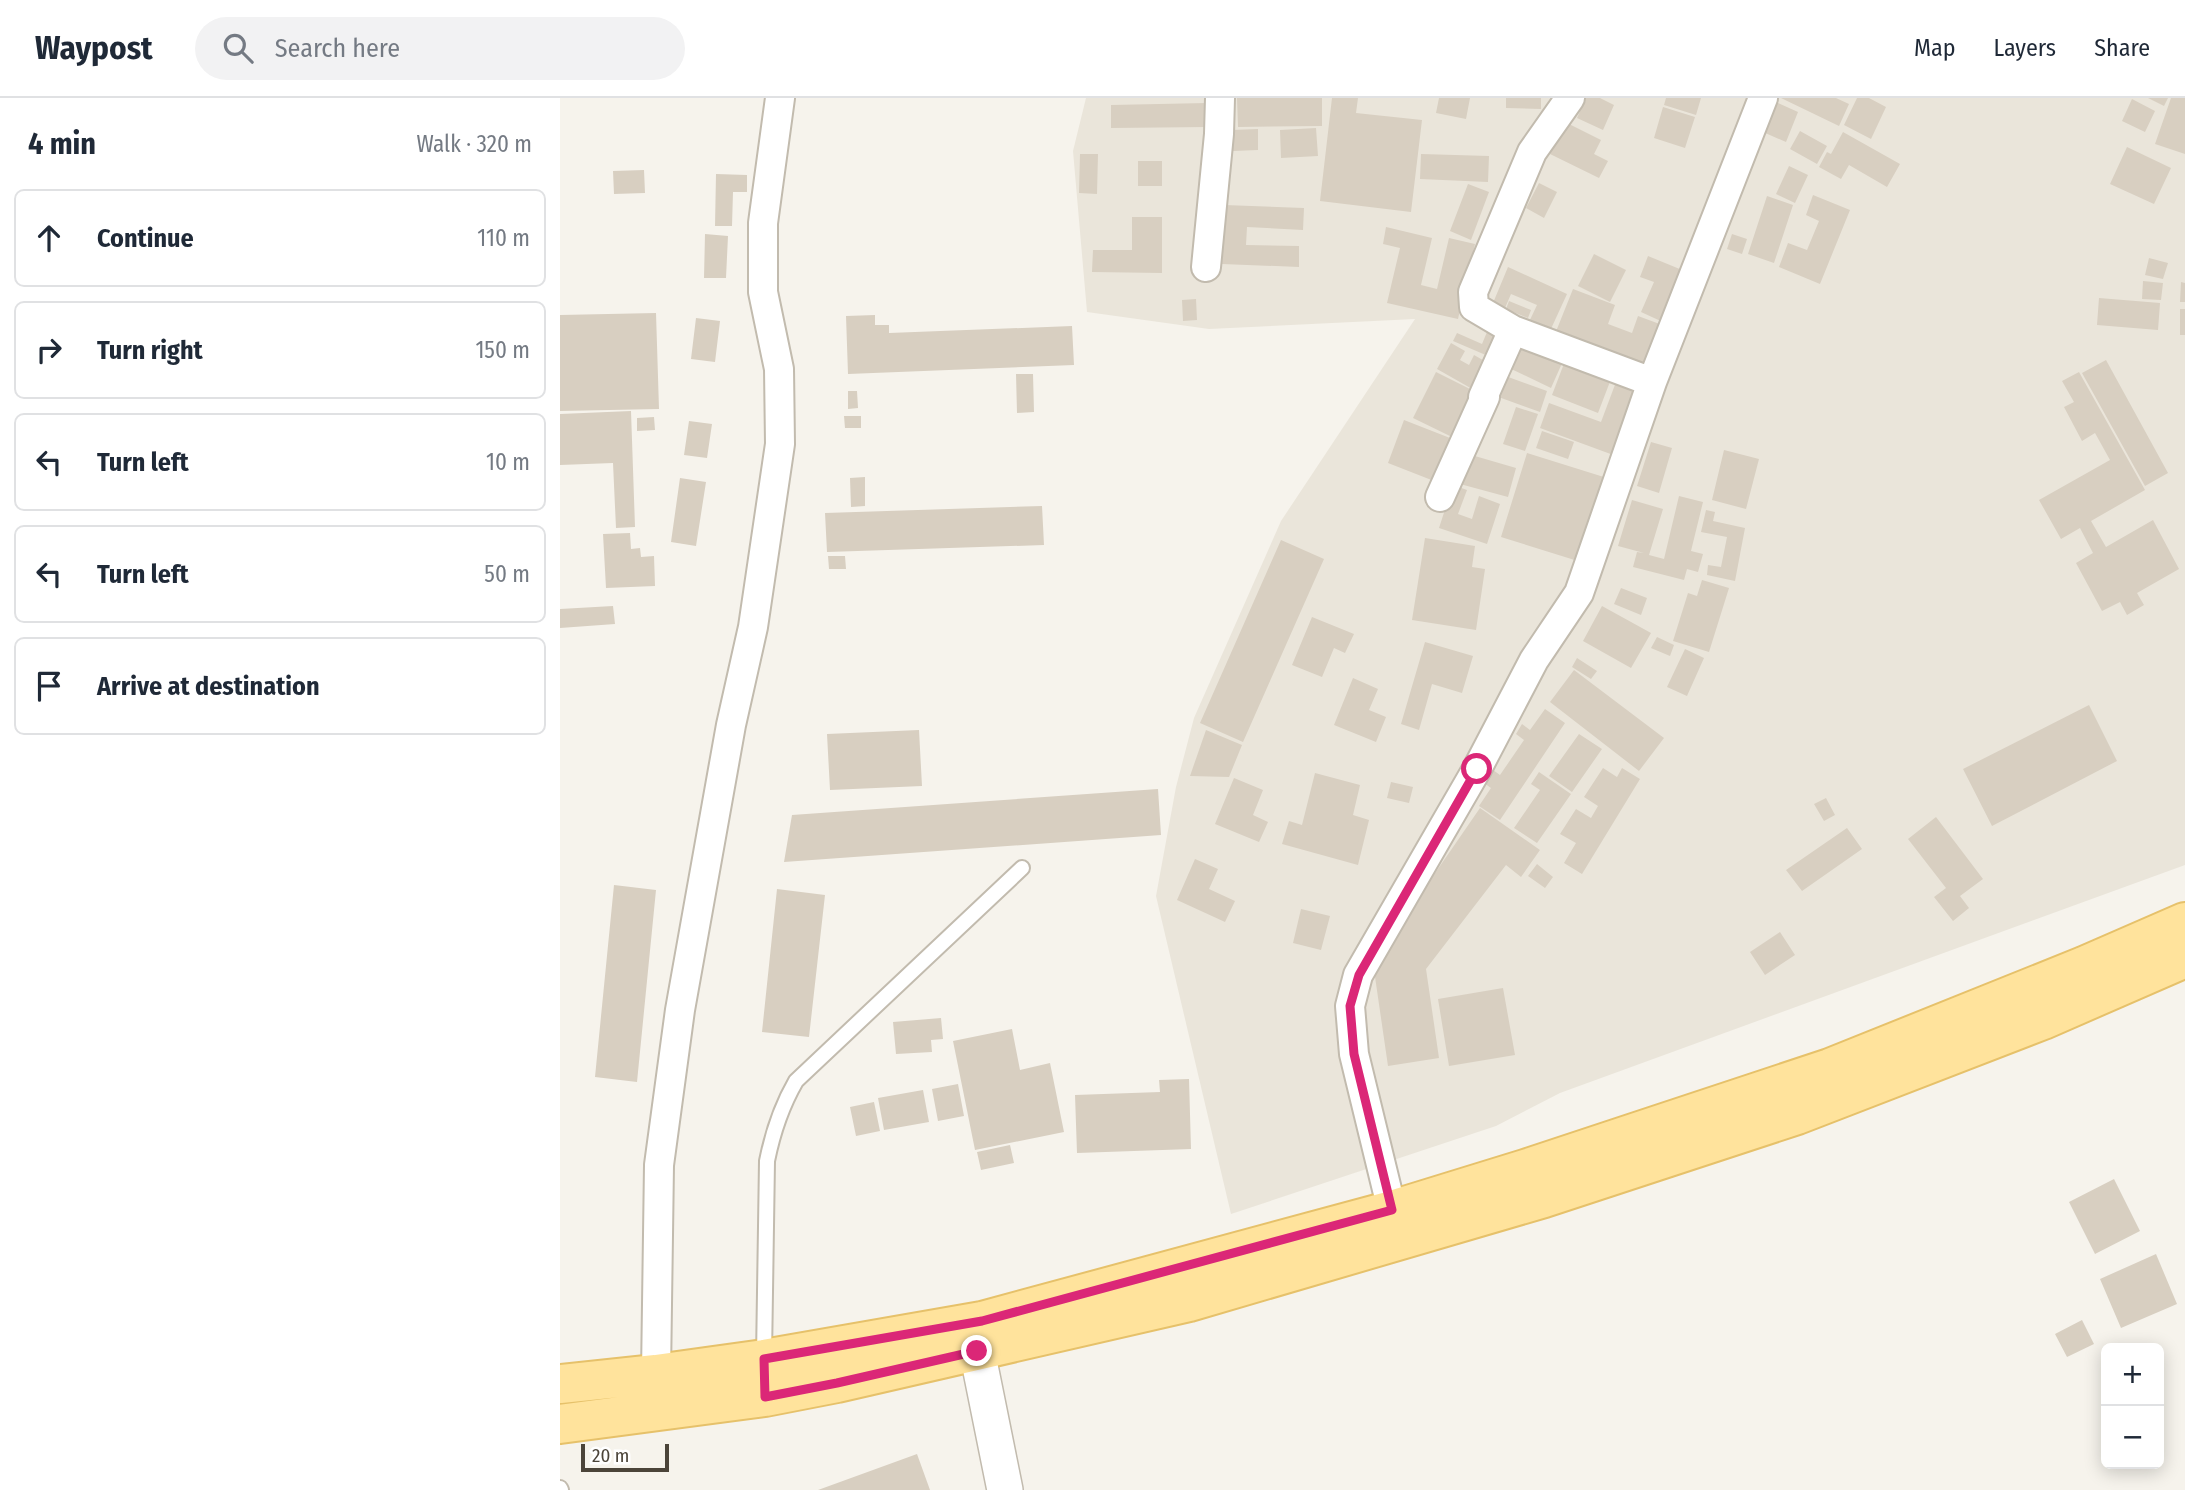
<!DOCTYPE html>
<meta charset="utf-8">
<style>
:root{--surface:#fff;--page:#f2f2f3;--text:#1f2937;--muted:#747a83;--line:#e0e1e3}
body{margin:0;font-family:"Fira Sans Condensed",sans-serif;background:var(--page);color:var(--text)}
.controls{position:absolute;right:21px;bottom:21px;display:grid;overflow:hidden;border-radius:10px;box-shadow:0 4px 18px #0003}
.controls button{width:63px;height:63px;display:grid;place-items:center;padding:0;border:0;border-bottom:2px solid var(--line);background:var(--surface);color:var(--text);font:35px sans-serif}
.scale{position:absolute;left:21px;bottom:18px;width:88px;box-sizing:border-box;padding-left:7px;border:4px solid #4b4439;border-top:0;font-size:19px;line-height:24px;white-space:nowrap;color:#4b4439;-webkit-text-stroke:5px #fff;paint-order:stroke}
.stop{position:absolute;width:21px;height:21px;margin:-16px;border:5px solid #db2777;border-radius:50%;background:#fff}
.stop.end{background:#db2777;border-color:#fff;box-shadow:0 2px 7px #0008}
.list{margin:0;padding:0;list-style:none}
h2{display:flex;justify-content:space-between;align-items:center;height:91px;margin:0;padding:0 28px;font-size:30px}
h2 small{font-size:23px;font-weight:400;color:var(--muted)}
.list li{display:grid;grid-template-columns:46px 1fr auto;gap:21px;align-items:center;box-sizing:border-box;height:98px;margin:0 14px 14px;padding:0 14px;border:2px solid var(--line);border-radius:10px}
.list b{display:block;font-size:26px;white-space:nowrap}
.list em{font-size:23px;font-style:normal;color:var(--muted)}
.icon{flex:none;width:38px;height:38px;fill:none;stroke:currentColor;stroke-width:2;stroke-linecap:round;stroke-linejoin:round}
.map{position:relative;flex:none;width:1625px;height:1392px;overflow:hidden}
header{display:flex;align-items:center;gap:42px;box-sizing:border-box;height:98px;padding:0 35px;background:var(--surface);border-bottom:2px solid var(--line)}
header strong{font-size:33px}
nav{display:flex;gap:38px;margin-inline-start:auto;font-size:24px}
.search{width:490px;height:63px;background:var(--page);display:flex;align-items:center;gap:18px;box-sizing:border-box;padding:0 24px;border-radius:38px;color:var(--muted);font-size:26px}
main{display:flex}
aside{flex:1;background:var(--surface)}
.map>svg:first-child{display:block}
.residential{fill:#eae5da}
.building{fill:#d8cfc1}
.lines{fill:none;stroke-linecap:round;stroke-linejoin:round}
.service-casing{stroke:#c2bbae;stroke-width:18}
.minor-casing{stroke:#c2bbae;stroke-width:32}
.tertiary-casing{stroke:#c2bbae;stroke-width:38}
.primary-casing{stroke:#e6c16a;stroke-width:42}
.service{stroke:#fff;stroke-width:14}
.minor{stroke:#fff;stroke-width:28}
.tertiary{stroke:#fff;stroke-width:35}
.primary{stroke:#ffe39c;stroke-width:38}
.route{stroke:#db2777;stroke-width:9}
</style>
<header>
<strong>Waypost</strong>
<div class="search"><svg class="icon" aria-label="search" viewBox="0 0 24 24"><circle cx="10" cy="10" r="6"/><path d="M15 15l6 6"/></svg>Search here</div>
<nav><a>Map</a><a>Layers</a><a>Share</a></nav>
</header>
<main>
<aside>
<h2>4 min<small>Walk · 320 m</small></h2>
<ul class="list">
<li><svg class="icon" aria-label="ahead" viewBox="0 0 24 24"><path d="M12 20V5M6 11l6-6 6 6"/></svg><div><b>Continue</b></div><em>110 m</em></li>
<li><svg class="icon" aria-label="right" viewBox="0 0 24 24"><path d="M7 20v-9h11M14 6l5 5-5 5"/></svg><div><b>Turn right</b></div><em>150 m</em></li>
<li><svg class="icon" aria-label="left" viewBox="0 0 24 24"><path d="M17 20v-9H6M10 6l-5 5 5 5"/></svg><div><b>Turn left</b></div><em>10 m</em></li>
<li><svg class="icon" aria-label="left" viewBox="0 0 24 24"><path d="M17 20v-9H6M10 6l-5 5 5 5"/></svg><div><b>Turn left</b></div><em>50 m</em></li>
<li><svg class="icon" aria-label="arrive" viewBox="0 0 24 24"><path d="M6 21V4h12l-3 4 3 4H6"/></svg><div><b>Arrive at destination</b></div></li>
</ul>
</aside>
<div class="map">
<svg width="1625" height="1392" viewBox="0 0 1625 1392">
<rect width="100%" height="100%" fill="#f6f3ec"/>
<path class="residential" d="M526 0H1625V767L1000 995 936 1028 671 1116 596 798 616 689 634 620 721 423 855 221 649 231 527 214 513 53Z"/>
<path class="building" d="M677 0H762V28L678 29Z
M772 0H798L796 15 862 22 851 114 760 103Z
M879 0H910L906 21 876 15Z
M946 0H981V11L946 10Z
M1026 0H1040L1054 7 1043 32 1017 20Z
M1106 0H1141L1136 17 1104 7Z
M1221 0H1276L1289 6 1279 28Z
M1297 0H1309L1326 9 1311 41 1284 27Z
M1588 0H1608L1604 8Z
M1611 0H1625V56L1595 46Z
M1572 1 1595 13 1585 34 1562 23Z
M1216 4 1238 14 1226 44 1203 34Z
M647 5 648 29 551 30V7Z
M1103 9 1135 19 1125 50 1094 40Z
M1005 24 1041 42 1034 56 1048 63 1039 80 990 56Z
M756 30 758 58 721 60 720 32Z
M698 31V52L673 53 672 32Z
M1240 33 1267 48 1257 66 1230 51Z
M1283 34 1340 66 1327 89 1289 67 1281 81 1259 69 1267 54 1271 56Z
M1567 49 1611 70 1594 106 1550 86Z
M520 56H538L537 96 519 95Z
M861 56 929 58 928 84 860 81Z
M578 63H602V88H578Z
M1229 68 1248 77 1235 105 1216 96Z
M84 72 85 95 54 96 53 73Z
M156 76 187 77V94H173L172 128H155Z
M979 85 997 94 984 120 966 110Z
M908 86 929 94 911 142 890 133Z
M1253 97 1290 112 1260 186 1219 169 1228 145 1247 152 1259 123 1246 117Z
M1207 98 1233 107 1214 165 1188 156Z
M664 107 744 110 743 132 687 129 686 147 739 148V169L662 166Z
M572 119H602V175L532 174 533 152H572Z
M826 129 872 140 861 187 877 191 889 140 915 146 898 221 827 205 840 150 823 146Z
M145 136 168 138 166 180H144Z
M1172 136 1187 141 1182 156 1167 151Z
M1034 156 1066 172 1050 204 1018 188Z
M1088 158 1127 174 1105 225 1081 214 1094 184 1080 179Z
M1589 160 1608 165 1603 181 1585 177Z
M948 169 1007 196 990 233 969 224 977 207 951 196 945 210 933 205Z
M1583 183 1603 185 1601 202 1582 201Z
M1621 184 1625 185V204H1620Z
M1013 191 1055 207 1048 226 1072 235 1078 218 1105 228 1088 272 995 236Z
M1539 200 1600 205 1598 232 1537 227Z
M636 201 637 222 623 223 622 202Z
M949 203 971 212 968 220 946 211Z
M1620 211H1625V237H1620Z
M96 215 99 311 0 313V217Z
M315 217V227H329V235L512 228 514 267 288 276 286 218Z
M136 220 160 223 155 264 131 261Z
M927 234 937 238 928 258 893 243 897 235 922 246Z
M959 243 1003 263 991 290 947 269Z
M891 245 905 253 900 262 909 267 914 257 928 265 914 292 877 271Z
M1546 262 1608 375 1585 388 1522 275Z
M1005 263 1051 281 1038 315 992 297Z
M876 274 916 294 894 340 853 320Z
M1519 274 1585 392 1531 423 1546 449 1593 422 1619 471 1577 495 1584 507 1567 517 1560 504 1542 513 1516 465 1533 455 1520 430 1501 441 1479 402 1550 362 1535 335 1522 343 1504 309 1514 304 1502 283Z
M456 276H473L474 314 457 315Z
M940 276 987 293 980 314 933 297Z
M1056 284 1080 293 1056 358 980 330 989 305 1041 324Z
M288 293H297L298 310 288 311Z
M956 309 978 316 965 353 943 346Z
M71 313 75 429 56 430 53 365 0 367V316Z
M284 318H301V330H285Z
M94 319 95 332 77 333V320Z
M844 322 890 340 874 383 828 365Z
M129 323 152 326 147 360 124 357Z
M982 333 1014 344 1008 361 976 350Z
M1091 344 1112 350 1099 395 1077 388Z
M1164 352 1199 361 1186 411 1152 402Z
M967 355 1047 380 1021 464 941 439Z
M908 356 956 370 948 399 900 386Z
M305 379V408L291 409 290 380Z
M120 380 146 384 136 448 111 444Z
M893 387 907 392 898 416 912 421 919 398 940 406 927 446 879 430Z
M1119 398 1143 404 1131 453 1143 456 1138 474 1127 471 1124 482 1073 469 1077 454 1084 455 1058 448 1072 402 1103 411 1089 457 1104 461Z
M482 408 484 447 267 454 265 415Z
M1146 412 1155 414 1153 423 1185 430 1175 483 1147 477 1148 467 1161 469 1167 439 1141 434Z
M70 435 71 451 80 450 81 459 94 458 95 488 46 490 43 436Z
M865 440 915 448 912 469 925 471 916 532 852 522Z
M721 442 764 461 683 644 640 625Z
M268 458H285L286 471H269Z
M1142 482 1169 490 1149 554 1113 543 1128 495 1137 498Z
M1061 490 1087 500 1081 517 1054 506Z
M53 508 55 526 0 530V511Z
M1042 508 1091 535 1071 570 1023 543Z
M752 519 794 536 785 555 774 550 762 579 732 567Z
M1097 539 1114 547 1110 558 1091 550Z
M865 544 913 558 902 595 872 586 859 632 841 626Z
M1125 551 1144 560 1127 598 1107 589Z
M1017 560 1037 573 1031 581 1012 569Z
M1014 572 1104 640 1079 673 990 604Z
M793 580 818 591 809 612 826 619 816 644 774 627Z
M1529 607 1557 663 1432 728 1403 671Z
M985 611 1005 625 940 722 919 708 931 690 924 685 933 672 940 677 964 642 956 636 962 626 970 632Z
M359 632 362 688 270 692 267 636Z
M646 632 682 647 669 679 630 678Z
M1019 636 1042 651 1012 694 989 678Z
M1043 670 1057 679 1062 670 1080 681 1022 776 1004 765 1016 745 1000 736 1016 711 1031 720 1038 708 1024 699Z
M979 674 1011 696 977 745 954 730 980 692 971 686Z
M755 675 800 687 793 717 809 722 798 767 722 746 729 723 742 727Z
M674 680 703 692 693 717 708 724 699 744 655 726Z
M831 684 853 689 849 705 827 700Z
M598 691 601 737 224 764 232 717Z
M1266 700 1275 717 1264 723 1254 706Z
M920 710 980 752 961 779 946 767 866 871 879 960 828 968 813 865Z
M1376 719 1423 781 1400 798 1409 810 1393 823 1374 799 1386 790 1348 741Z
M1287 730 1302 751 1242 793 1226 772Z
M635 761 658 771 649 791 675 803 665 824 617 802Z
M977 766 993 779 985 790 968 778Z
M54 787 96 792 77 984 35 979Z
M217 791 265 797 249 939 202 934Z
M741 811 770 818 761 852 733 845Z
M1220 834 1235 857 1205 877 1190 854Z
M943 890 955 957 889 968 878 901Z
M381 920 383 941 371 942 372 954 336 956 333 924Z
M452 931 460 972 490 965 504 1034 415 1052 393 943Z
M629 981 631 1051 517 1055 515 997 600 994 599 982Z
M398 986 404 1018 378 1023 372 991Z
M363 992 369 1024 324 1032 318 1000Z
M314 1004 320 1033 296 1038 290 1009Z
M450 1047 454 1065 421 1072 417 1054Z
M1554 1081 1580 1133 1535 1156 1509 1104Z
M1596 1156 1617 1206 1561 1230 1540 1181Z
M1522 1222 1534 1246 1507 1259 1495 1236Z
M357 1356 370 1392H258Z"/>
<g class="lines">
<g class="service-casing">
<path id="service" d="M204 1259 207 1063C213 1033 221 1009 236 983L462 770
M0 1390 1 1392"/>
</g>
<g class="minor-casing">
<path id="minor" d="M1010 0 972 54 913 194 914 209 953 232 1092 284
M646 169 659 36 660 0
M880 399 925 299H923L953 232
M832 1112 794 956 790 908 798 877 917 671 974 562 1019 495 1092 284 1203 0
M96 1276 99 1067 120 912 171 627 193 529 220 346 219 271 203 194V125L220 0"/>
</g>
<g class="tertiary-casing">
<path id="tertiary" d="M417 1253 445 1392"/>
</g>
<g class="primary-casing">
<path id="primary" d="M0 1286 96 1276 204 1261 422 1223 832 1112 965 1071 1270 970 1524 868 1625 824
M0 1326 205 1299 277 1285 629 1204 984 1100 1237 1017 1483 922 1625 860"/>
</g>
<use href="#service" class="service"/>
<use href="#minor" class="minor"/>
<use href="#tertiary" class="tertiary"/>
<use href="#primary" class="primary"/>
</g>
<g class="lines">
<path class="route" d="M417 1253 277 1285 205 1299 204 1261 422 1223 832 1112 794 956 790 908 799 877 917 671"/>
</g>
</svg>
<div class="controls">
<button>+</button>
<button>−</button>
</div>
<div class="scale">20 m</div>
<div class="stop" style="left:917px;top:671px"></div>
<div class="stop end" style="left:417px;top:1253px"></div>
</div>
</main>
